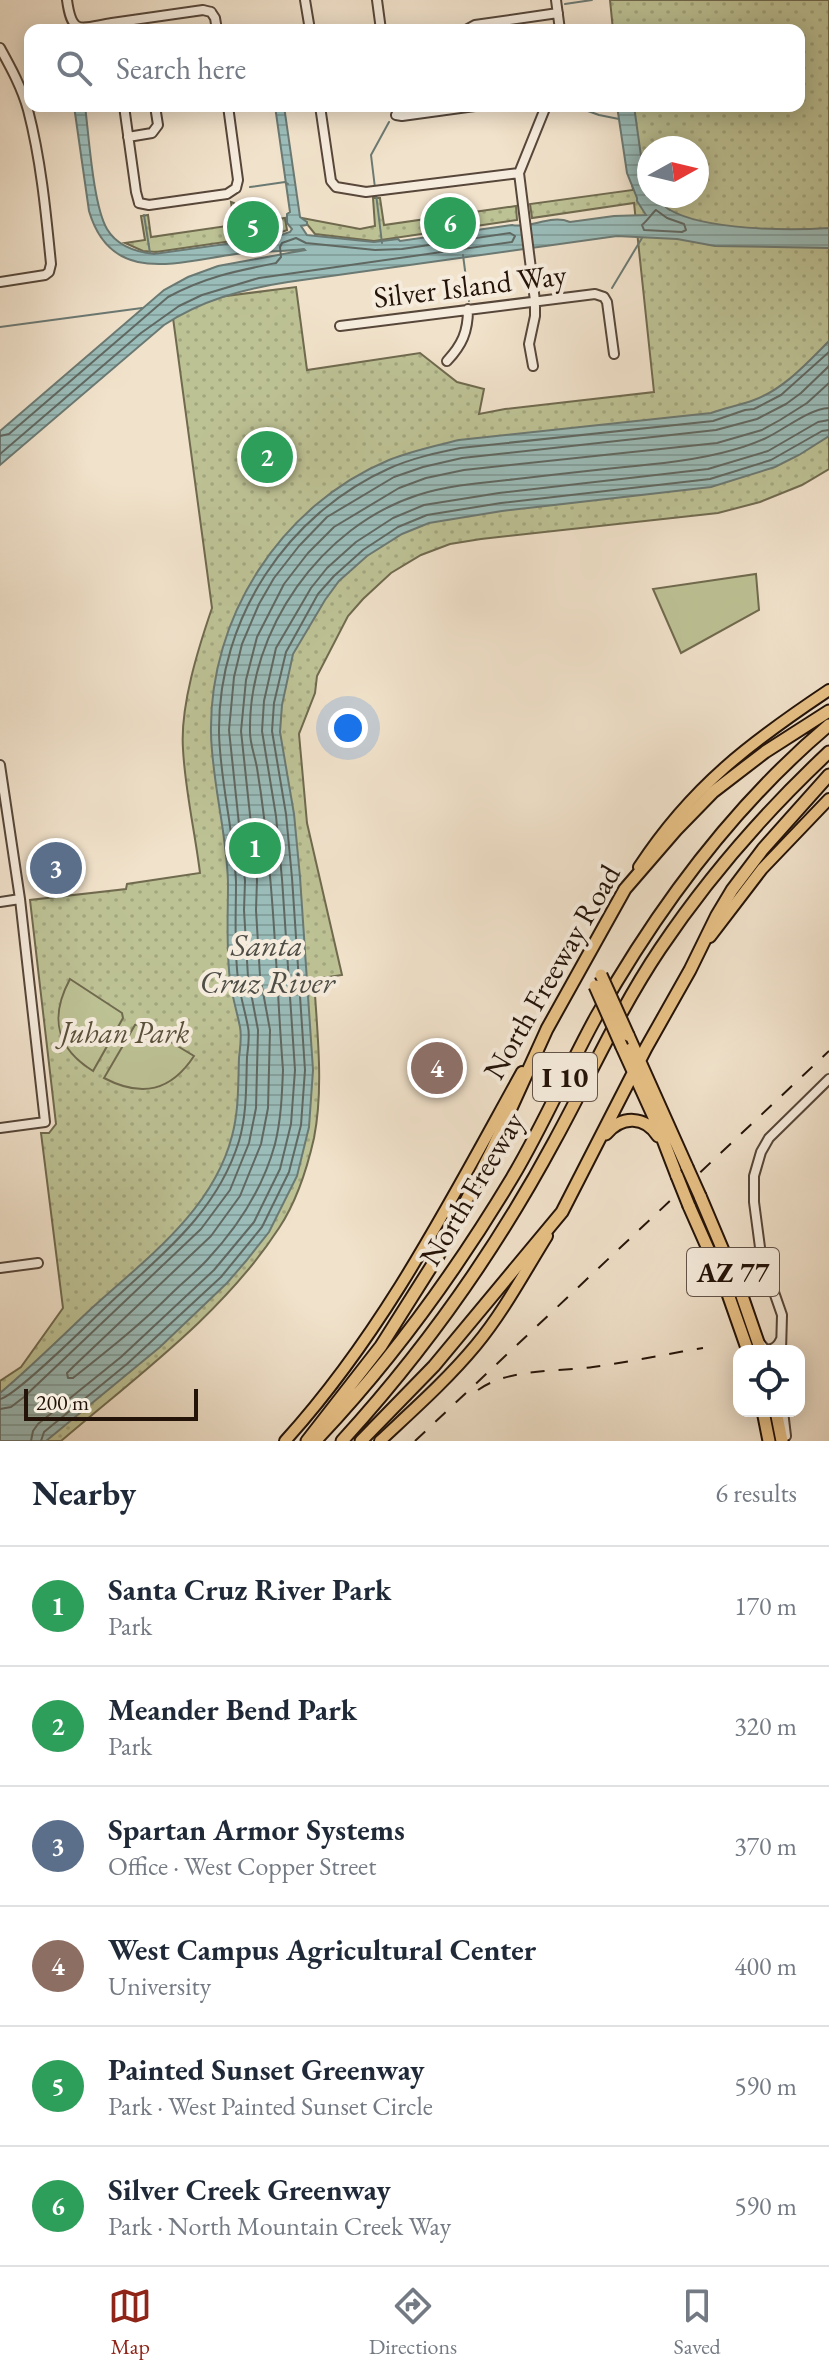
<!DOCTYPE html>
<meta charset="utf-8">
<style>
:root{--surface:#fff;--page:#f6f6f7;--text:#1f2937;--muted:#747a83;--line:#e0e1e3;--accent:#8f2418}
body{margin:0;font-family:"EB Garamond",serif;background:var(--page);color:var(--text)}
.controls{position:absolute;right:24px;bottom:24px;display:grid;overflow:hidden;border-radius:16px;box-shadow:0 4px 20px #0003}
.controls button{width:72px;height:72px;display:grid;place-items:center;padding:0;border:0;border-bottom:2px solid var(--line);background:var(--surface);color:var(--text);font:40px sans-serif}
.compass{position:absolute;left:637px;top:136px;width:72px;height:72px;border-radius:50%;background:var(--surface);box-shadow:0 4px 20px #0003;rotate:82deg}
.scale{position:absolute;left:24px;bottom:20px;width:174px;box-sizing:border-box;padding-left:8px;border:4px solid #241309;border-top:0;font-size:22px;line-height:28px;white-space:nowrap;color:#241309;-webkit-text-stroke:6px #f6ecdd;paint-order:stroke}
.you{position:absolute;left:348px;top:728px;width:28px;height:28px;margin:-20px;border:6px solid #fff;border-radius:50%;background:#1a73e8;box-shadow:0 0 0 12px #1a73e833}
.badge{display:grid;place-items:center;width:52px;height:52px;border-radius:50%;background:var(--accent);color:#fff;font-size:26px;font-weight:700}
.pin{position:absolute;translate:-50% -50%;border:4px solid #fff;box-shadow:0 2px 8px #0006}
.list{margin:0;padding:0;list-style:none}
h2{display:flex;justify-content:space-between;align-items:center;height:104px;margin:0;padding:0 32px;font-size:34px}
h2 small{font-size:26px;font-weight:400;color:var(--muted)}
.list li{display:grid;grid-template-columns:52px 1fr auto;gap:24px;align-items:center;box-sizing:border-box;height:120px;padding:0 32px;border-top:2px solid var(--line)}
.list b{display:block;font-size:30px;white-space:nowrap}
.list p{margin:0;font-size:26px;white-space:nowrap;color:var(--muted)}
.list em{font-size:26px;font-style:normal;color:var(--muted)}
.icon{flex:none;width:44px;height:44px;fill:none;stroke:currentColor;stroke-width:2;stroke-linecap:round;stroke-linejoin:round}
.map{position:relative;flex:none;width:829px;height:1441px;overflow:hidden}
.search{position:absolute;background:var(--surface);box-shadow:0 4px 20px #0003;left:24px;right:24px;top:24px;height:88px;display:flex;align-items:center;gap:20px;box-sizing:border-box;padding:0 28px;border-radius:16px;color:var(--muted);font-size:30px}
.sheet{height:824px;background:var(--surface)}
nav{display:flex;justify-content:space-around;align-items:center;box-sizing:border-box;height:112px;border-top:2px solid var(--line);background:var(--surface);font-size:22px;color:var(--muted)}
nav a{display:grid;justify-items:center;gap:4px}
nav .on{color:var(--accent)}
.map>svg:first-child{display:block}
.green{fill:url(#green-dots);stroke:#706a4f;stroke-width:2;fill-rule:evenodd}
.pitch{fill:#bdc295;stroke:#706a4f;stroke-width:2}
.water{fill:url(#water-rules);stroke:#6b7973;stroke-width:2}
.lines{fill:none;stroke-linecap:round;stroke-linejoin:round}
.shore{stroke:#606862;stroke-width:2}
.stream{stroke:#6b7973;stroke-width:2}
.minor-casing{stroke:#57473a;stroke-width:12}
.major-casing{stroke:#241309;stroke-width:14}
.highway-casing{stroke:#241309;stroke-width:15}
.minor{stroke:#f6ecdd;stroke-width:8}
.major{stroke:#e8c186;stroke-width:10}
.highway{stroke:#e8c186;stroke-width:11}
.rail{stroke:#241309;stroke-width:2;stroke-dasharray:14 14;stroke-linecap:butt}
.highway-bridge-casing{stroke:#241309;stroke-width:15;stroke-linecap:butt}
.highway-bridge{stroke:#e8c186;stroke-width:11}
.labels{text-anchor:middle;stroke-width:8;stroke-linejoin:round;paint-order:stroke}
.shield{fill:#f6ecdd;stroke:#635449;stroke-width:2}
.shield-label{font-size:28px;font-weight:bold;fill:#241309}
.street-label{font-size:30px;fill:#241309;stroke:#f6ecdd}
.park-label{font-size:30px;font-style:italic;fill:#5a503a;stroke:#f6ecdd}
.water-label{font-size:32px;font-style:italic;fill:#4e4e47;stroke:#f6ecdd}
</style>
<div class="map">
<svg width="829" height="1441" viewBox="0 0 829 1441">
<defs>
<pattern id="green-dots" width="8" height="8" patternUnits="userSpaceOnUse" patternTransform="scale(2)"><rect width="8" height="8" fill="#bdc295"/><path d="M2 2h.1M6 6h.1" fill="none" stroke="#a2a67f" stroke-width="1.8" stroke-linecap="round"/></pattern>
<pattern id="water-rules" width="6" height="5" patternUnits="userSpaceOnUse" patternTransform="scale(2)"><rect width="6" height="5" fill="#9bbdba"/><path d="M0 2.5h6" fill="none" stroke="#85a29f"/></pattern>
</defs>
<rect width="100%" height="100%" fill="#f1e2cb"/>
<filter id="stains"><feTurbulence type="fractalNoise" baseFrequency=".0025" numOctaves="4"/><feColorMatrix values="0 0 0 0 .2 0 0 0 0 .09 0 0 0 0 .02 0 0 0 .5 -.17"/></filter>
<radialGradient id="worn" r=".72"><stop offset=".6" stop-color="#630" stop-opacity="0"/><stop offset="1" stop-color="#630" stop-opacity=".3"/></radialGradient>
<path class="green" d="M610 0H829V469L802 485 760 502 718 513 481 539 450 544 421 555 391 573 363 599 348 616 317 676 315 693 299 734 307 823 342 975 314 979C317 1031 324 1087 314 1138 307 1169 297 1201 279 1228 224 1313 137 1376 61 1441H0V1381L21 1367 63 1308 41 1133H49L56 1124 30 900 126 889 127 884 200 873C195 832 185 790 183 749 180 706 198 649 212 608L171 303 296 287 307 370 420 353 457 382 484 389 479 414 505 409 654 392 634 203 532 218 530 204 633 190 623 106H799V30H613ZM649 148H697V196H649Z
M373 198H380L384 225 516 206 517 220 374 241 315 234 302 218 360 229 375 226Z
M231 202 234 203 237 225 285 218 287 230 274 235 156 252 143 251 125 243 145 240 141 216 148 215 151 237 234 225Z"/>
<path class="pitch" d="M756 574 759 610 681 653 653 589Z
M70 979 122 1013 123 1018 93 1071C56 1048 49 1018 70 979Z
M141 1024 194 1056C171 1091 142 1098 104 1078L135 1025Z"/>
<path class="water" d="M74 106H85C89 136 93 205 107 229 117 246 136 252 154 254L275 237 290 232 292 229 287 223V214L290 212 275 106H284L300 217 307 222V225L301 226 307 235 374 242 398 239 400 241 512 225C531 229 550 214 570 222L614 216 646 215 637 201V198L627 173 617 106H634L641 156 649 182V196H658C662 202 664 207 670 210 705 230 788 231 829 228V248L715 246 677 239 617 236 288 282C243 289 202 300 164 325L0 465V431L164 290 188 277 218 266 305 250 304 249C281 252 259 251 236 254 177 262 111 286 89 211Z
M829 341V436L799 455 775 467 711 487 502 511 429 523 402 534 367 556 339 581 325 600 293 654 282 705 280 732 294 814 300 877 313 1070 309 1127 297 1176 269 1232 246 1261 227 1283 160 1347 46 1441H0V1393C32 1366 62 1336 93 1307 147 1258 213 1210 232 1136 239 1110 238 1084 239 1058 240 1048 242 1037 240 1027 237 1012 232 996 230 980 226 948 228 915 228 883 227 833 212 783 211 733 209 617 281 505 389 460 411 451 435 446 459 440L711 413C725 408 741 405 754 400 784 389 807 363 829 341Z"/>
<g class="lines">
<path class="shore" d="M656 210 667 218 684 224 686 230 682 232 644 230 642 225C647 221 654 211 656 210Z
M829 383 807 403 780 420 762 430 717 443 464 470 426 478 399 488 334 527 308 553 284 584 257 637 246 680 241 731 257 880 256 910 260 976 270 1030 268 1108 261 1144 240 1196 211 1236 75 1365 67 1373 68 1378H73C107 1351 140 1325 171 1294 183 1282 196 1272 207 1260 238 1227 263 1188 275 1144 281 1120 282 1095 283 1070 278 1006 276 941 270 876 267 840 263 804 257 768 255 756 250 744 250 732 248 630 321 526 418 495 446 486 478 483 507 480 560 474 612 468 664 463 698 459 733 453 764 439 784 430 808 409 829 408
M0 436 9 434 168 297C205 277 236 271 276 263L281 257 280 247 282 243 296 238 306 243 375 250 402 249 510 233 515 236 512 242 259 278 202 295 179 306 141 333 0 454
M0 1399C15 1397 92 1320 109 1304 161 1255 217 1213 239 1141 247 1114 246 1085 247 1057 248 1047 250 1036 248 1027 245 1011 240 995 238 979 234 947 236 915 236 882 234 832 220 782 219 732 218 618 287 514 390 468 413 458 436 453 460 448L713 421 745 410 754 409 781 395 829 352
M0 1409 11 1407 24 1397 201 1229 230 1190 249 1143 256 1108 258 1030 248 977 244 910 245 881 229 730 234 677 242 644 259 604 274 578 299 546 327 517 394 477 423 467 462 458 716 430 757 419 786 404 801 393 829 366
M31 1441 33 1431 38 1424 121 1357 214 1270 254 1222 280 1169 291 1124 295 1070 282 879 276 816 262 731 264 701 276 648 311 588 327 568 356 542 393 518 424 505 499 493 708 469 768 451 818 422 829 420
M41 1441 44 1432 127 1364 221 1277 262 1227 289 1172 301 1125 305 1070 292 878 286 814 272 731 274 703 286 652 318 594 334 576 363 550 398 527 427 515 501 503 710 479 771 460 822 431 829 430"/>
<path class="stream" d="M565 4 592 0
M574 106 599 115 619 119
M250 187 285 182 288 184
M375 188 371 155 389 122
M376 194 382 243
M144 215 150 253
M463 255 469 301
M612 288 642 238
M0 327 142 308"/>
<g class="minor-casing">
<path id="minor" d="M67 0C72 37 81 28 112 23
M305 0 310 30
M377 0 381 30
M556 0 560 30
M211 12 215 18 217 30
M113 30 112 23 203 10 211 12
M466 30 475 25 558 13
M0 48C11 68 22 88 28 110 41 160 46 213 51 264L49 272 45 275 0 282
M124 106 136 192 139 203
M228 106 238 180 236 188
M320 106 331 181 336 187 366 192 519 173
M396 115 402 116 475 106
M128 137 152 133 158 125 155 106
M139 203 149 205 227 194 236 188
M340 326 595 294 604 297 607 302 614 354
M447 361C462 345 468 332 468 309
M533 366 529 344 535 316V301L519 173 546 106
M0 765 20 899 45 1122 0 1128
M0 902 20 899
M0 1268 38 1263
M759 1342 765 1349C773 1351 778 1346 781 1339
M781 1351 782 1315 761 1255 754 1202V1176L761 1152 769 1138 829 1079
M783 1411 786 1436"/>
</g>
<g class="major-casing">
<path id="major" d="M639 867C692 786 751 742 829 690
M710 937 762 869 829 799
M285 1441C384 1332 451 1200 522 1072
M380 1441C413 1410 447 1380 476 1345 504 1311 524 1273 547 1236"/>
</g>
<g class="highway-casing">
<path id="highway" d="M628 1035 687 1167
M622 1047 657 1124 677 1176
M606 1134C622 1115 645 1116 658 1136
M700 1196 741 1293 761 1351
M689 1206 728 1294 748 1351
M763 1411 769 1441
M776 1411 782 1441
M317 1439C392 1360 456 1271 512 1178 543 1126 567 1070 596 1017 657 909 733 806 829 725
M307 1441 381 1346 438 1256 492 1150 547 1029 625 889 676 830 713 792 765 752 829 711
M342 1441C425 1350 497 1248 555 1140 590 1076 619 1010 660 949 709 876 765 812 829 752
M361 1441 434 1366 562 1212 646 1048 690 970 717 915 732 890 763 849 829 775"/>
</g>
<use href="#minor" class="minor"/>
<use href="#major" class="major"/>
<use href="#highway" class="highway"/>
<path class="rail" d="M478 1390C509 1368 556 1372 593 1367 629 1362 666 1354 703 1348
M415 1441 829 1051"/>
<g class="highway-bridge-casing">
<path id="highway-bridge" d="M601 975 628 1035
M595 986 622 1047
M687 1167 700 1196
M677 1176 689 1206"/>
</g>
<use href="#highway-bridge" class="highway-bridge"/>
</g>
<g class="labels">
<g class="shield">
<rect x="533" y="1053" width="64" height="48" rx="6"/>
<rect x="687" y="1248" width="92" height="48" rx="6"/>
</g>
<g class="shield-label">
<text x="565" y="1087">I 10</text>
<text x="733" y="1282">AZ 77</text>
</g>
<g class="street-label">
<text transform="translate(470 286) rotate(-7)" y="10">Silver Island Way</text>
<text transform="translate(552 972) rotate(-60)" y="10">North Freeway Road</text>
<text transform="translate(472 1189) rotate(-59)" y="10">North Freeway</text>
</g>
<g class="park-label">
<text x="125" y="1043">Juhan Park</text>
</g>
<g class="water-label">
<text x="267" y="956">Santa<tspan x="267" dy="37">Cruz River</tspan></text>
</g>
</g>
<rect width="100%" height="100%" filter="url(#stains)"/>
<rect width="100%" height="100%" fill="url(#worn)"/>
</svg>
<div class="controls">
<button><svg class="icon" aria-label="locate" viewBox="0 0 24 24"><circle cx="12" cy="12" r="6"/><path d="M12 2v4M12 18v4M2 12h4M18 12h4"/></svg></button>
</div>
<svg class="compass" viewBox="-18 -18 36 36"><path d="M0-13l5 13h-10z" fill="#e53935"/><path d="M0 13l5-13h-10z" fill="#747a83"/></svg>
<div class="scale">200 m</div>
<div class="you"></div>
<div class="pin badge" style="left:255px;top:848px;background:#2e9e5b">1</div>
<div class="pin badge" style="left:267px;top:457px;background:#2e9e5b">2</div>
<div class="pin badge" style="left:56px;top:868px;background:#5c6f8a">3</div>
<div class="pin badge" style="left:437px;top:1068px;background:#8d6e63">4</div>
<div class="pin badge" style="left:253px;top:227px;background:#2e9e5b">5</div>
<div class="pin badge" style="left:450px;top:223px;background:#2e9e5b">6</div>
<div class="search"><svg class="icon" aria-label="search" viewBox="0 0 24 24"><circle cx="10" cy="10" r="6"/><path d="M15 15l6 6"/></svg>Search here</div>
</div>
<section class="sheet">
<h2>Nearby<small>6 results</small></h2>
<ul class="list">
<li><span class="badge" style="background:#2e9e5b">1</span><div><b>Santa Cruz River Park</b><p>Park</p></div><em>170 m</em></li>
<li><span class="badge" style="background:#2e9e5b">2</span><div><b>Meander Bend Park</b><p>Park</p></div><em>320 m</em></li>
<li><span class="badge" style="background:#5c6f8a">3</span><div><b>Spartan Armor Systems</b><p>Office · West Copper Street</p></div><em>370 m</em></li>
<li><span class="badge" style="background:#8d6e63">4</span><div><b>West Campus Agricultural Center</b><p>University</p></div><em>400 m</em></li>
<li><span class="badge" style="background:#2e9e5b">5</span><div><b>Painted Sunset Greenway</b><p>Park · West Painted Sunset Circle</p></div><em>590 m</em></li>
<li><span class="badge" style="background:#2e9e5b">6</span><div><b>Silver Creek Greenway</b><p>Park · North Mountain Creek Way</p></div><em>590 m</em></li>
</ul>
</section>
<nav>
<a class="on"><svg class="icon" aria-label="map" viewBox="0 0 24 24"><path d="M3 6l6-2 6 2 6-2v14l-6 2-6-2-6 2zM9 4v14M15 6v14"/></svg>Map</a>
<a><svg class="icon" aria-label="directions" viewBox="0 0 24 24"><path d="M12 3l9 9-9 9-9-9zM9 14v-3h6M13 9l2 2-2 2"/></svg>Directions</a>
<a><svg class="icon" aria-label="saved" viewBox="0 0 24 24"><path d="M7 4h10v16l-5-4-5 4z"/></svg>Saved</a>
</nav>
